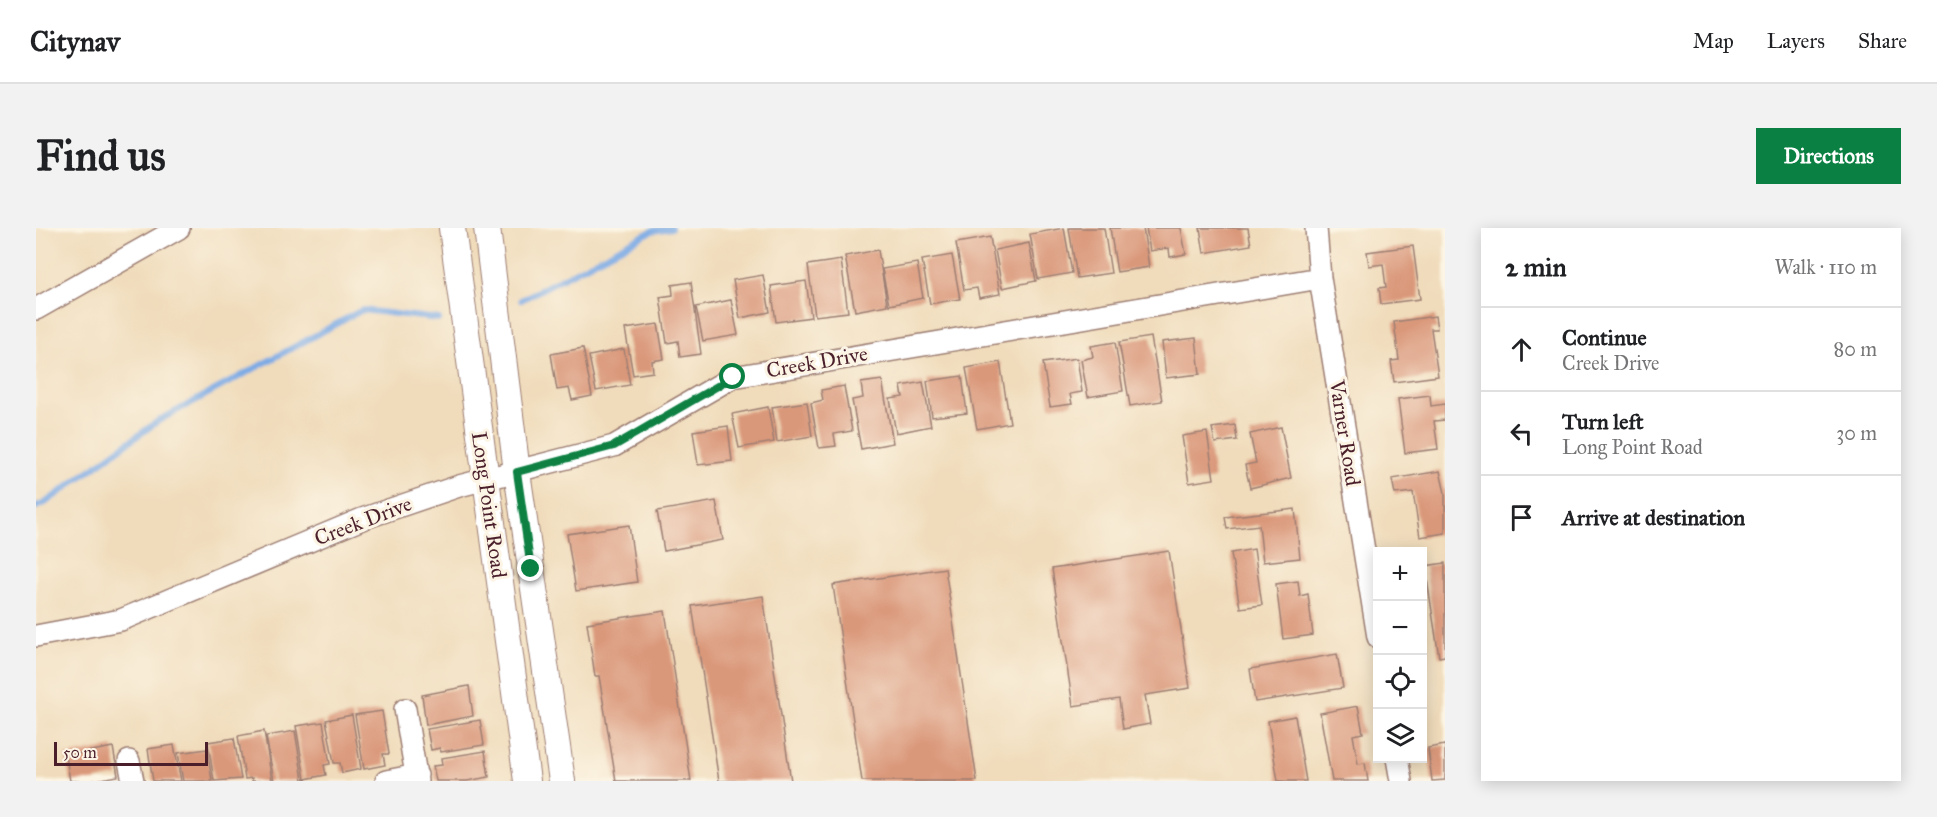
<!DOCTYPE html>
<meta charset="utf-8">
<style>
:root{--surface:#fff;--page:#f2f2f2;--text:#202124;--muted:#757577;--line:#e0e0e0;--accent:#0b8043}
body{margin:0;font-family:"IM FELL Great Primer",serif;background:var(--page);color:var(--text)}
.controls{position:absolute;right:18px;bottom:18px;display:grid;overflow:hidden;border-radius:0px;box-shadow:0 3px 15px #0003}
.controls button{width:54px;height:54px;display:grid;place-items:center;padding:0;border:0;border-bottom:2px solid var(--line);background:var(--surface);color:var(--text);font:30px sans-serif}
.scale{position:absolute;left:18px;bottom:15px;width:154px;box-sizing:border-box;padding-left:6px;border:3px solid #4a1f2b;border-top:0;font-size:16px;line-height:21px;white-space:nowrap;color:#4a1f2b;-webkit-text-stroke:4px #fcf5e5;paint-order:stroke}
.stop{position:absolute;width:18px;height:18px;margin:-14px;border:4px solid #0b8043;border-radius:50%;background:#fff}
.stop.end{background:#0b8043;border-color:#fff;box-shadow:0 2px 6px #0008}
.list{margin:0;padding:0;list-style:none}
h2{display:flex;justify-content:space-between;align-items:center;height:78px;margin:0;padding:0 24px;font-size:26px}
h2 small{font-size:20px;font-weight:400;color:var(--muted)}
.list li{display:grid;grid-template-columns:39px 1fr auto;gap:18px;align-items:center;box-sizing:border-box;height:84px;padding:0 24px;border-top:2px solid var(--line)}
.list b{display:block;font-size:22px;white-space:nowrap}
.list p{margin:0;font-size:20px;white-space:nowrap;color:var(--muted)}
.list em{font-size:20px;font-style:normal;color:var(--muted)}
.icon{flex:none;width:33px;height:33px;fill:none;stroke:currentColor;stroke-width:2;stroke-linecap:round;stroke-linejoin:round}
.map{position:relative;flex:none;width:1409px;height:553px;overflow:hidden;border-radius:0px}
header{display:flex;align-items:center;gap:36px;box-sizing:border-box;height:84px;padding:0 30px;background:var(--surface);border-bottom:2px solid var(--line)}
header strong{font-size:28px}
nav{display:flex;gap:33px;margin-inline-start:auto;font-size:21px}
.intro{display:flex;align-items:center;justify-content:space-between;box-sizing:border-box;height:144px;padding:0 36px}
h1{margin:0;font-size:42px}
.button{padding:15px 27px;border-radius:0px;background:var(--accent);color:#fff;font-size:21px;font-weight:700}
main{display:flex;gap:36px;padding:0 36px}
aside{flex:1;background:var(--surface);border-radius:0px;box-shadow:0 3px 15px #0003}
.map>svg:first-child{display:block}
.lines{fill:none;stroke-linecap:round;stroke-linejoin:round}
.stream{stroke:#7baae5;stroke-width:6}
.building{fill:#da987a}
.minor-casing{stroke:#9d7e73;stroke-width:24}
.major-casing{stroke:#9d7e73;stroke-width:28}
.minor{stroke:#fff;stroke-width:21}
.major{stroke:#fff;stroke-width:26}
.route{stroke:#0b8043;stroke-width:8}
.labels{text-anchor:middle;stroke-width:6;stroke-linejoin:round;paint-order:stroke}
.street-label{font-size:21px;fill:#4a1f2b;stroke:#fcf5e5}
</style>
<header>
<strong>Citynav</strong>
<nav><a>Map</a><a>Layers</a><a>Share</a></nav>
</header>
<div class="intro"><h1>Find us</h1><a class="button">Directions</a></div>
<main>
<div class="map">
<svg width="1409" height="553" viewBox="0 0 1409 553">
<rect width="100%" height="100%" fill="#fcf5e5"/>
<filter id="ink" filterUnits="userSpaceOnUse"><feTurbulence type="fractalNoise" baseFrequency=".0167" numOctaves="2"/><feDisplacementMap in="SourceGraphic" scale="12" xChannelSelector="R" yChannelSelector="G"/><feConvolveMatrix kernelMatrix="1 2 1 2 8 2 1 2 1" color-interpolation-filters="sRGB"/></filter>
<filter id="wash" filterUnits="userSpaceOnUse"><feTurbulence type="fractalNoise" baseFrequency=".008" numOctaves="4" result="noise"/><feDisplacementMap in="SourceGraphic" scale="24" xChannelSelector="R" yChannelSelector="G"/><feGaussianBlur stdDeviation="1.35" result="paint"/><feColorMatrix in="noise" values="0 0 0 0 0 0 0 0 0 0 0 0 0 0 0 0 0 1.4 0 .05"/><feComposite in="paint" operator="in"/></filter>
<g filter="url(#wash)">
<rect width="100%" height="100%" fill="#f0dcbb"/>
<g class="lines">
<path class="stream" d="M485 72 616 3 635 0
M0 279 9 275 122 193 326 82 403 91"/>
</g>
<g id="blocks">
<path class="building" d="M1028 0 1036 45 1002 51 994 6Z
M1033 0H1068L1075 45 1041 50Z
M1074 0H1107L1113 39 1081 44Z
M1110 0H1145L1150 26 1134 29 1133 20 1114 23Z
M1164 0H1212L1215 17 1168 25Z
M954 9 964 66 943 70 941 60 928 62 920 15Z
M993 15 1000 53 966 60 959 22Z
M1377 18 1384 71 1345 76 1343 60 1350 59 1347 36 1333 38 1331 24Z
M842 22 851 77 819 83 809 28Z
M916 27 924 71 894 76 886 32Z
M805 32 812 84 779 88 772 37Z
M881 35 887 70 853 77 846 41Z
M727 47 734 84 704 90 697 52Z
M770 53 775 89 740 94 735 58Z
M655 54 665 126 644 129 642 113 631 115 624 69 637 67 636 57Z
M695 72 702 107 667 113 660 79Z
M1399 88 1401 101H1395L1402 148 1358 154 1355 133 1363 132 1358 94Z
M622 96 628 131 616 133 617 144 597 147 589 101Z
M1115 109 1126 173 1094 178 1083 114Z
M1160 110 1164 146 1130 150 1126 114Z
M1079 114 1087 163 1052 169 1045 132 1057 129 1055 118Z
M547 120 556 168 536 172 533 160 521 162 515 126Z
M588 121 594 157 560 163 553 128Z
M1041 130 1046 164 1034 166 1036 176 1014 179 1007 135Z
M964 134 974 195 941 201 930 140Z
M926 148 931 185 896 189 891 153Z
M846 152 857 215 825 221 816 172 827 170 825 155Z
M887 154 895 198 860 205 854 171 867 169 865 158Z
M808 158 816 203 798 206 800 218 783 220 775 175 787 172 785 162Z
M1394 167 1395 178 1409 176V192L1398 193 1402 221 1369 225 1362 171Z
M771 174 776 208 741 214 736 179Z
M732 179 738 214 703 220 696 186Z
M1199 197 1201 212 1179 215 1176 200Z
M692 198 696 233 662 237 657 203Z
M1245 199 1255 250 1214 260 1209 237 1220 235 1214 206Z
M1171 204 1178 251 1153 255 1146 208Z
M1404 243 1409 265V305L1384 309 1377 264 1359 266 1356 251Z
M680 273 687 312 628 323 621 283Z
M1259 281 1264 330 1227 334 1223 297 1191 301 1189 289Z
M593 297 601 354 540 363 531 306Z
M1218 321 1226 377 1204 380 1195 325Z
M1133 323 1154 460 1109 467 1114 496 1087 501 1083 471 1037 478 1016 341Z
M1409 335V428L1403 429 1389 338Z
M909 340 941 553H826L797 357Z
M1262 353 1264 368 1272 366 1277 407 1247 411 1240 356Z
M727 368 755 553H683L656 378Z
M629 383 655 553H580L563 448H559L551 395Z
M1301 426 1307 460 1219 474 1214 441Z
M433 458 437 488 390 497 386 467Z
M1322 478 1327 505 1317 507 1322 536 1329 535 1332 553H1296L1284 485Z
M346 483 353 526H347L349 537 328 541 319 487Z
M316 487 325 541 306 545 304 535H298L290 492Z
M1259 488 1270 553H1242L1232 493Z
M444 492 448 517 405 524 404 520 395 522 391 501Z
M287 494 294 536 288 537 290 547 269 551 260 498Z
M228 503 236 553H216V550L209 551 202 508Z
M259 503 267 552 238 553 230 508Z
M198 510 205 551 178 553 172 514Z
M138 517 145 553H117L112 521Z
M1409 517V552L1396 553 1392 520Z
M77 519 82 548 55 553H34L30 528Z
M171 521 176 553H147L142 525Z
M449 523 453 549 431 553H400L397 538 406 537 405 530Z"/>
</g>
</g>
<g filter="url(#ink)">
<use href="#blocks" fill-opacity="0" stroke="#9d7e73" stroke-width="1.5"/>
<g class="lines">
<g class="minor-casing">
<path id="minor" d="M1280 0 1284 50 1342 409
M0 81 143 0
M0 408 85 392 326 291 423 258 578 218 697 149 1284 50
M369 481 381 553
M1361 530 1365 553
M93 533 97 553
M350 553 381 547"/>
</g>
<g class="major-casing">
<path id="major" d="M416 0 491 553
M451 0 481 244 526 553"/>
</g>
<use href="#minor" class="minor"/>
<use href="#major" class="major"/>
</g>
</g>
<g class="lines" filter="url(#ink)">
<path class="route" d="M495 341 481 244 578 218 697 149"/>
</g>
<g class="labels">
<g class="street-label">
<text transform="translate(781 134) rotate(-10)" y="7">Creek Drive</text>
<text transform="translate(1309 205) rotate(81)" y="7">Varner Road</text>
<text transform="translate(453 277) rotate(82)" y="7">Long Point Road</text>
<text transform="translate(327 293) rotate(-21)" y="7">Creek Drive</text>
</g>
</g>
</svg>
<div class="controls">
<button>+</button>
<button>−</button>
<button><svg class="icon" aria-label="locate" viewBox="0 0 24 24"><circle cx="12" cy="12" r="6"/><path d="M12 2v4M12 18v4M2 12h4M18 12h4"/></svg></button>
<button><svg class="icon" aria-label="layers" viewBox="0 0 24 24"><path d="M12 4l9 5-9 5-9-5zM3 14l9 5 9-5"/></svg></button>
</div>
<div class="scale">50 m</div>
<div class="stop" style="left:697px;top:149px"></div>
<div class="stop end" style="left:495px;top:341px"></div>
</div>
<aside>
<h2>2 min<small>Walk · 110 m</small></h2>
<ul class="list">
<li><svg class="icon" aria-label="ahead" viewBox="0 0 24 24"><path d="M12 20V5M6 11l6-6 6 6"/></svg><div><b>Continue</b><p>Creek Drive</p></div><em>80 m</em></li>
<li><svg class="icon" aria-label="left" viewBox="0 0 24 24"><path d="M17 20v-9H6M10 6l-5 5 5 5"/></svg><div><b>Turn left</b><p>Long Point Road</p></div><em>30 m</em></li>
<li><svg class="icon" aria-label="arrive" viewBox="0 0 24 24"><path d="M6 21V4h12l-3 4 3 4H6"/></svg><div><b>Arrive at destination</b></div></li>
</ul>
</aside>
</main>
